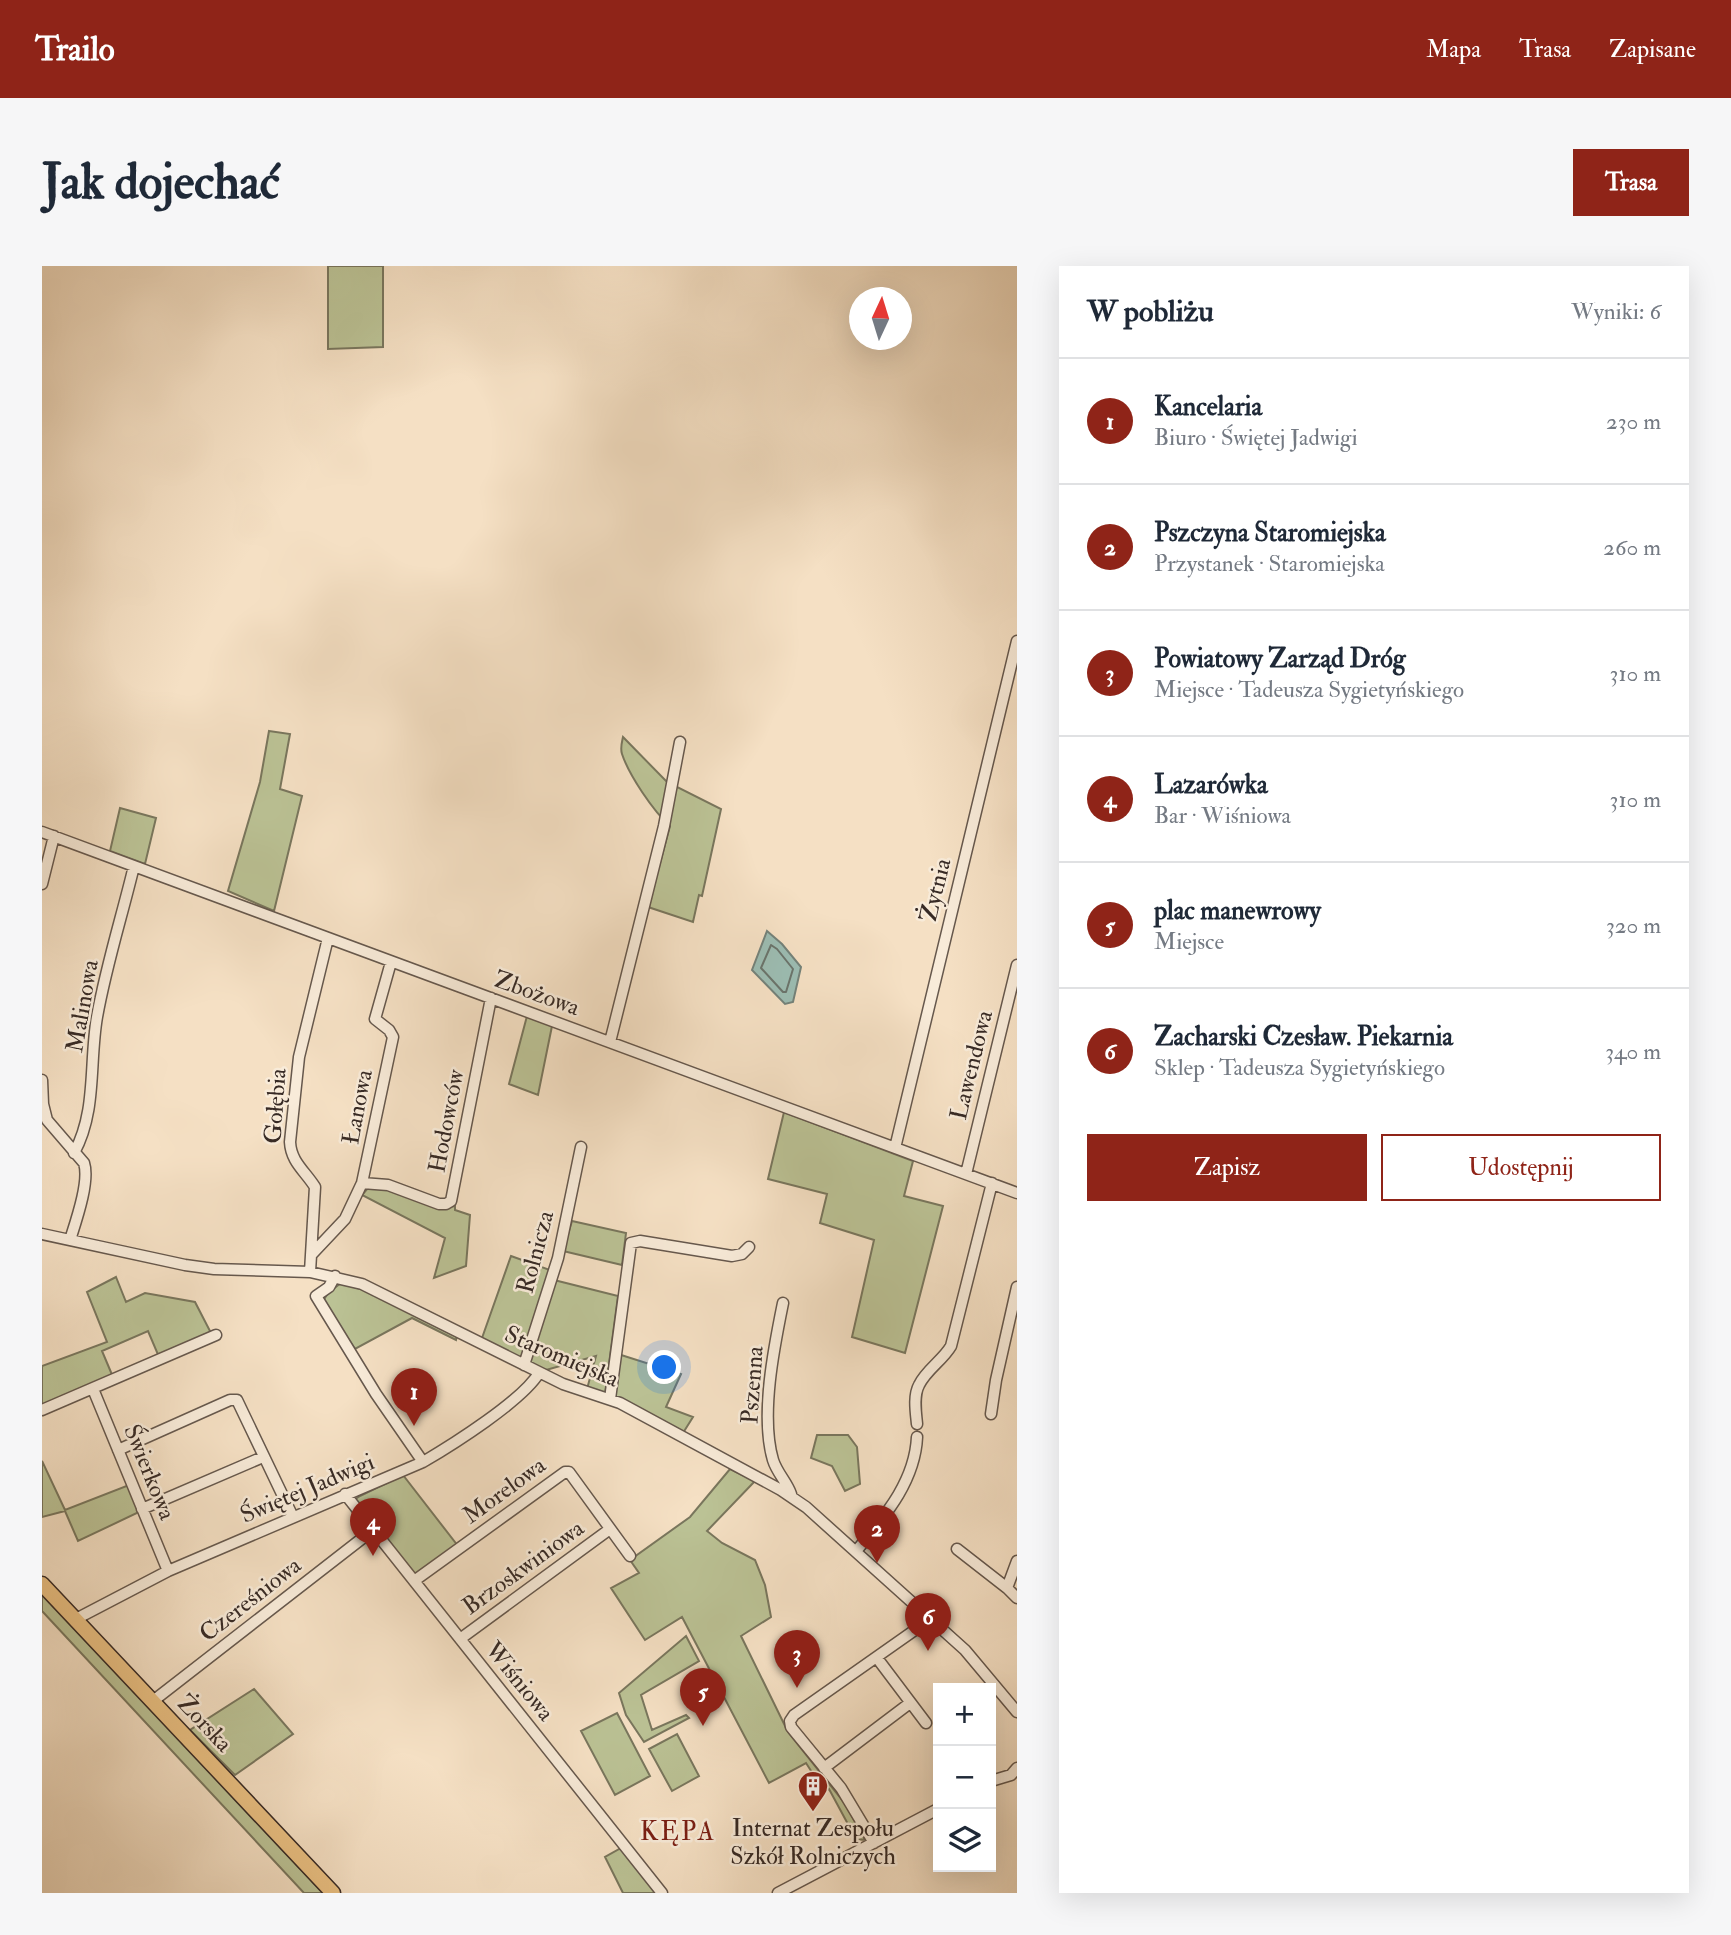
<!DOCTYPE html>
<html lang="pl">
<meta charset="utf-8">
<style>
:root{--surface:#fff;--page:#f6f6f7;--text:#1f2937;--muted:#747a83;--line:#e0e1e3;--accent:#8f2418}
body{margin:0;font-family:"IM FELL Double Pica",serif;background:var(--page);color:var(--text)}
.controls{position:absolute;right:21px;bottom:21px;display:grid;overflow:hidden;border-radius:0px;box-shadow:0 7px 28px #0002}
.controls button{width:63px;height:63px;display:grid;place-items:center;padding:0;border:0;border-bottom:2px solid var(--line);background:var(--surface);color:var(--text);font:35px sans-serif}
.compass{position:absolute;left:807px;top:21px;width:63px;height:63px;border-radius:50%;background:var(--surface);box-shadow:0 7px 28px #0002;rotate:4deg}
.you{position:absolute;left:623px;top:1102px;width:24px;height:24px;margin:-18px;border:5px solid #fff;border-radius:50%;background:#1a73e8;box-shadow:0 0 0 10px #1a73e833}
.badge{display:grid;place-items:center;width:46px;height:46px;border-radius:50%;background:var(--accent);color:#fff;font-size:23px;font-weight:700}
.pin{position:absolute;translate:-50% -58px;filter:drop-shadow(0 2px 4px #0008)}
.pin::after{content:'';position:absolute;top:37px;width:24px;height:21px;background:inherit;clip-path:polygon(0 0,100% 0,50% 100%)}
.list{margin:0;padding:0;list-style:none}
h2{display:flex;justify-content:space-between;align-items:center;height:91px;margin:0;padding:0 28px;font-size:30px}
h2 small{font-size:23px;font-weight:400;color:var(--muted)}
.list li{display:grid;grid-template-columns:46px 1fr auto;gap:21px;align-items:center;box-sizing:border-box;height:126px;padding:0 28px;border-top:2px solid var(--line)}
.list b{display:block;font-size:26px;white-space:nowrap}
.list p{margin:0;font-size:23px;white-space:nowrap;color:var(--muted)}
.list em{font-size:23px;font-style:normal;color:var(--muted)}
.actions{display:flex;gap:14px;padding:21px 28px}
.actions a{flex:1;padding:16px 0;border:2px solid var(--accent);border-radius:0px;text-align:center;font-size:24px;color:var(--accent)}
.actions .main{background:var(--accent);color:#fff}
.icon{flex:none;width:38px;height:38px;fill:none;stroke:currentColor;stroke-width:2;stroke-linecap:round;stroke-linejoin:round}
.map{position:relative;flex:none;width:975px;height:1627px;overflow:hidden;border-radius:0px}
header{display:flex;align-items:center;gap:42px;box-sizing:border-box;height:98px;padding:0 35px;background:var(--accent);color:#fff}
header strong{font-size:33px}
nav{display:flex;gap:38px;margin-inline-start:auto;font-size:24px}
.intro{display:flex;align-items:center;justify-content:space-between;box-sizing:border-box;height:168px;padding:0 42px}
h1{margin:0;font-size:49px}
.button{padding:18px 32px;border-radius:0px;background:var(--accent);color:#fff;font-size:24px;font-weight:700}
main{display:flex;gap:42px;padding:0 42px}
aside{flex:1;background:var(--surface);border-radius:0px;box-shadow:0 7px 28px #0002}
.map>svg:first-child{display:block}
.green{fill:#bbc295;stroke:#79765d;stroke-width:2}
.water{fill:#9cbdb3;stroke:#74827a;stroke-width:2}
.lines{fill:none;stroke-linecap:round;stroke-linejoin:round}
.shore{stroke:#6a746c;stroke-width:2}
.minor-casing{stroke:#66584d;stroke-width:13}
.major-casing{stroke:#372a25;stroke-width:17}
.minor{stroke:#f8ebd9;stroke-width:10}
.major{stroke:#eac082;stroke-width:14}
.labels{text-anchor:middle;stroke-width:5;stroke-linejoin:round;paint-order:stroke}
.street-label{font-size:24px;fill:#372a25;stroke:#f8ebd9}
.poi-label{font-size:24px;fill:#372a25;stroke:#f8ebd9}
.neighbourhood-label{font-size:26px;letter-spacing:2px;fill:#7a1f14;stroke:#f8ebd9}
</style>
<header>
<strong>Trailo</strong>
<nav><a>Mapa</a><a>Trasa</a><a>Zapisane</a></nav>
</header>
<div class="intro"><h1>Jak dojechać</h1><a class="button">Trasa</a></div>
<main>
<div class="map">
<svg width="975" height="1627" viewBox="0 0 975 1627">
<rect width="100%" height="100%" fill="#f5e0c4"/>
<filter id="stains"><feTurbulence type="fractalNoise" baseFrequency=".00286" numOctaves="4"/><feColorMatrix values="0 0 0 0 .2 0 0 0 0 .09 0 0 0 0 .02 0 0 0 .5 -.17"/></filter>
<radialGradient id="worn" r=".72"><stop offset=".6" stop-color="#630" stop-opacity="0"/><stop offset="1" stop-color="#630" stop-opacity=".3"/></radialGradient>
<path class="green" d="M286 0H341V81L286 83Z
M227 465 248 468 238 523 260 530 232 645 186 625 218 516Z
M581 471 625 516 679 543 660 630 657 629 651 656 606 641 628 560C611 545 587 509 580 488 578 482 580 476 581 471Z
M78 542 114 552 103 598 68 585Z
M485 750 510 760 496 829 467 818Z
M742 846 871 895 862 930 901 940 863 1087 810 1071 832 974 778 957 785 928 726 913Z
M344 921 398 941 413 940V944L428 949 424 1000 392 1012 403 972 320 929 326 922Z
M530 955 584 967 580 999 521 985Z
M469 990 508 1004 479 1095 440 1072Z
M74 1011 84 1036 103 1027 153 1036 169 1067 117 1091 106 1065 60 1085 71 1111 0 1140V1100L65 1076 45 1026Z
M512 1014 576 1030 563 1128 545 1123 554 1090 504 1104 485 1098Z
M299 1017 322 1024 415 1069 414 1074 370 1052 313 1083 281 1035 286 1027Z
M576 1088 639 1108 624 1141 651 1151 641 1167 571 1130Z
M775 1169H806L815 1181 818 1218 803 1225 790 1200 769 1192Z
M0 1195 23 1244 87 1219 97 1246 36 1275 23 1245 0 1251Z
M688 1203 713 1215 665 1265 680 1277 713 1294 723 1319 729 1351 699 1370 746 1466 804 1539 823 1574 814 1573 787 1523 782 1525 764 1497 727 1517 640 1351 603 1374 569 1322 597 1307 588 1294 648 1251Z
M361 1209 416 1280 373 1311 312 1234 318 1230Z
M0 1327 281 1627H262L0 1345Z
M644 1370 657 1395 599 1429 610 1464 644 1449 647 1452 602 1476 584 1449 577 1427Z
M212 1423 251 1468 193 1509 148 1464Z
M575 1447 608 1510 573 1529 539 1465Z
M635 1468 657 1510 630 1525 607 1483Z
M579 1582 615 1627H581L563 1591Z"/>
<path class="water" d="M725 665 740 678 759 701 751 736 743 738 710 704Z"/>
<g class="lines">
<path class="shore" d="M729 679 735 683 751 703 744 726H741L719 702Z"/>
<g class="minor-casing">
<path id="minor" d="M0 566 975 927
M0 618 12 570
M568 776 622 560 638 476
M0 814 1 838 5 854 42 897C48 915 34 955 28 974
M853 882 975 375
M32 887C55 845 47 797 55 751 64 700 80 650 92 600
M924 908 975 699
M320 917 346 919 397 938H404L409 935 449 732
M0 968 143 999 172 1003 268 1006 320 1018 521 1118 578 1137 739 1224 764 1241 923 1384 975 1446
M270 988 303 953 320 917 351 771 347 764 333 753 349 696
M268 1006 273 921C263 905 249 896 248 876L257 791 286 672
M293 1010 287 1021 274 1030 334 1128 381 1196
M741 1037C732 1081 718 1150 731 1194 735 1207 745 1216 749 1228
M482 1099 516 992 539 881
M51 1123 126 1305
M568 1133 589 977 598 975 690 990 700 988 707 981
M0 1144 174 1069
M949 1148 954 1114 975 1021
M875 1158C874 1147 871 1130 877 1119 884 1104 901 1094 909 1080L950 917
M76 1184 188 1134H195L251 1251
M303 1228 620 1627
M100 1243 221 1191
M915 1283 965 1322 975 1332
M815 1284C842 1251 873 1216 875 1171
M372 1315 523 1206H527L588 1290
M965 1322 975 1295
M34 1353 126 1305 381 1196C410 1179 480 1135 497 1107
M418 1373 568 1263
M835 1392 884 1457
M111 1435 331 1264
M782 1502 868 1437
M949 1515 969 1509 975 1502
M832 1577 799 1522 749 1461 748 1455 752 1449 890 1352
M736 1627 896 1543"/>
</g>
<g class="major-casing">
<path id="major" d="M0 1318 291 1627"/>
</g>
<use href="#minor" class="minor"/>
<use href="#major" class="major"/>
</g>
<defs>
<g id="building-pin" transform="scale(1.575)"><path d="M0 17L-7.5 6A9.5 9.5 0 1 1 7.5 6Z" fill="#8f2418" stroke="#f8ebd9"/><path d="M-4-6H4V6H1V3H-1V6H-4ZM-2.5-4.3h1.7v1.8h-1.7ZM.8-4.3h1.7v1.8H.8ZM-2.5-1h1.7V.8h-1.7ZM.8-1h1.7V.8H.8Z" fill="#fff"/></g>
</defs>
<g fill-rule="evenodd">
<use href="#building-pin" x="771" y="1520"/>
</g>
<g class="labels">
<g class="street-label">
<text transform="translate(893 624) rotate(-76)" y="8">Żytnia</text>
<text transform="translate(495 727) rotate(20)" y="8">Zbożowa</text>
<text transform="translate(40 740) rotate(-80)" y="8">Malinowa</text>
<text transform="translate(929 799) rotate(-76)" y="8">Lawendowa</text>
<text transform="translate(233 840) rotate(-86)" y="8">Gołębia</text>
<text transform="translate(315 841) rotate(-79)" y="8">Łanowa</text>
<text transform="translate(404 855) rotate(-79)" y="8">Hodowców</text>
<text transform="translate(493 986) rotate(-75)" y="8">Rolnicza</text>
<text transform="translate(520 1090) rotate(23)" y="8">Staromiejska</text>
<text transform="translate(710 1119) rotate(-86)" y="8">Pszenna</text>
<text transform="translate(108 1206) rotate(68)" y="8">Świerkowa</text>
<text transform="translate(265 1222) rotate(-23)" y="8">Świętej Jadwigi</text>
<text transform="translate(462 1224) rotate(-36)" y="8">Morelowa</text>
<text transform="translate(481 1301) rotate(-36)" y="8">Brzoskwiniowa</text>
<text transform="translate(208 1333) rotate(-38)" y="8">Czereśniowa</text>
<text transform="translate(478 1415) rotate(51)" y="8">Wiśniowa</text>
<text transform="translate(163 1457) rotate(47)" y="8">Żorska</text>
</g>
<g class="poi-label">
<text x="771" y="1570">Internat Zespołu<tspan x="771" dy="28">Szkół Rolniczych</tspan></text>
</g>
<g class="neighbourhood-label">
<text x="636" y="1574">KĘPA</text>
</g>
</g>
<rect width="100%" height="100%" filter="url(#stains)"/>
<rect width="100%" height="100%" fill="url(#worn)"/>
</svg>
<div class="controls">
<button>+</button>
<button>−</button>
<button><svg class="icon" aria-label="layers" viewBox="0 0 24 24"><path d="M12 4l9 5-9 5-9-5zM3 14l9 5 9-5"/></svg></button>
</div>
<svg class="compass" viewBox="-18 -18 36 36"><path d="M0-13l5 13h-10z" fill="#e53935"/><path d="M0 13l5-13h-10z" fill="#747a83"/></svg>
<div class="you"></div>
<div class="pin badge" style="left:372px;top:1160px">1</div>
<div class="pin badge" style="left:835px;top:1297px">2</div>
<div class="pin badge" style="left:755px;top:1422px">3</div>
<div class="pin badge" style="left:331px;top:1290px">4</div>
<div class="pin badge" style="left:661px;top:1460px">5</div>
<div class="pin badge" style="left:886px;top:1385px">6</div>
</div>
<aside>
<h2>W pobliżu<small>Wyniki: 6</small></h2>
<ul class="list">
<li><span class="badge">1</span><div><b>Kancelaria</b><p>Biuro · Świętej Jadwigi</p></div><em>230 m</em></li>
<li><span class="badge">2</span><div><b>Pszczyna Staromiejska</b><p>Przystanek · Staromiejska</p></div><em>260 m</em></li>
<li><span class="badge">3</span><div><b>Powiatowy Zarząd Dróg</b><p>Miejsce · Tadeusza Sygietyńskiego</p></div><em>310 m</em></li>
<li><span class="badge">4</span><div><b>Lazarówka</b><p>Bar · Wiśniowa</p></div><em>310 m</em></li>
<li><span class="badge">5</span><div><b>plac manewrowy</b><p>Miejsce</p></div><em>320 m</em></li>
<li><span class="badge">6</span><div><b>Zacharski Czesław. Piekarnia</b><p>Sklep · Tadeusza Sygietyńskiego</p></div><em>340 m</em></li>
</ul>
<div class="actions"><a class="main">Zapisz</a><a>Udostępnij</a></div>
</aside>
</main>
